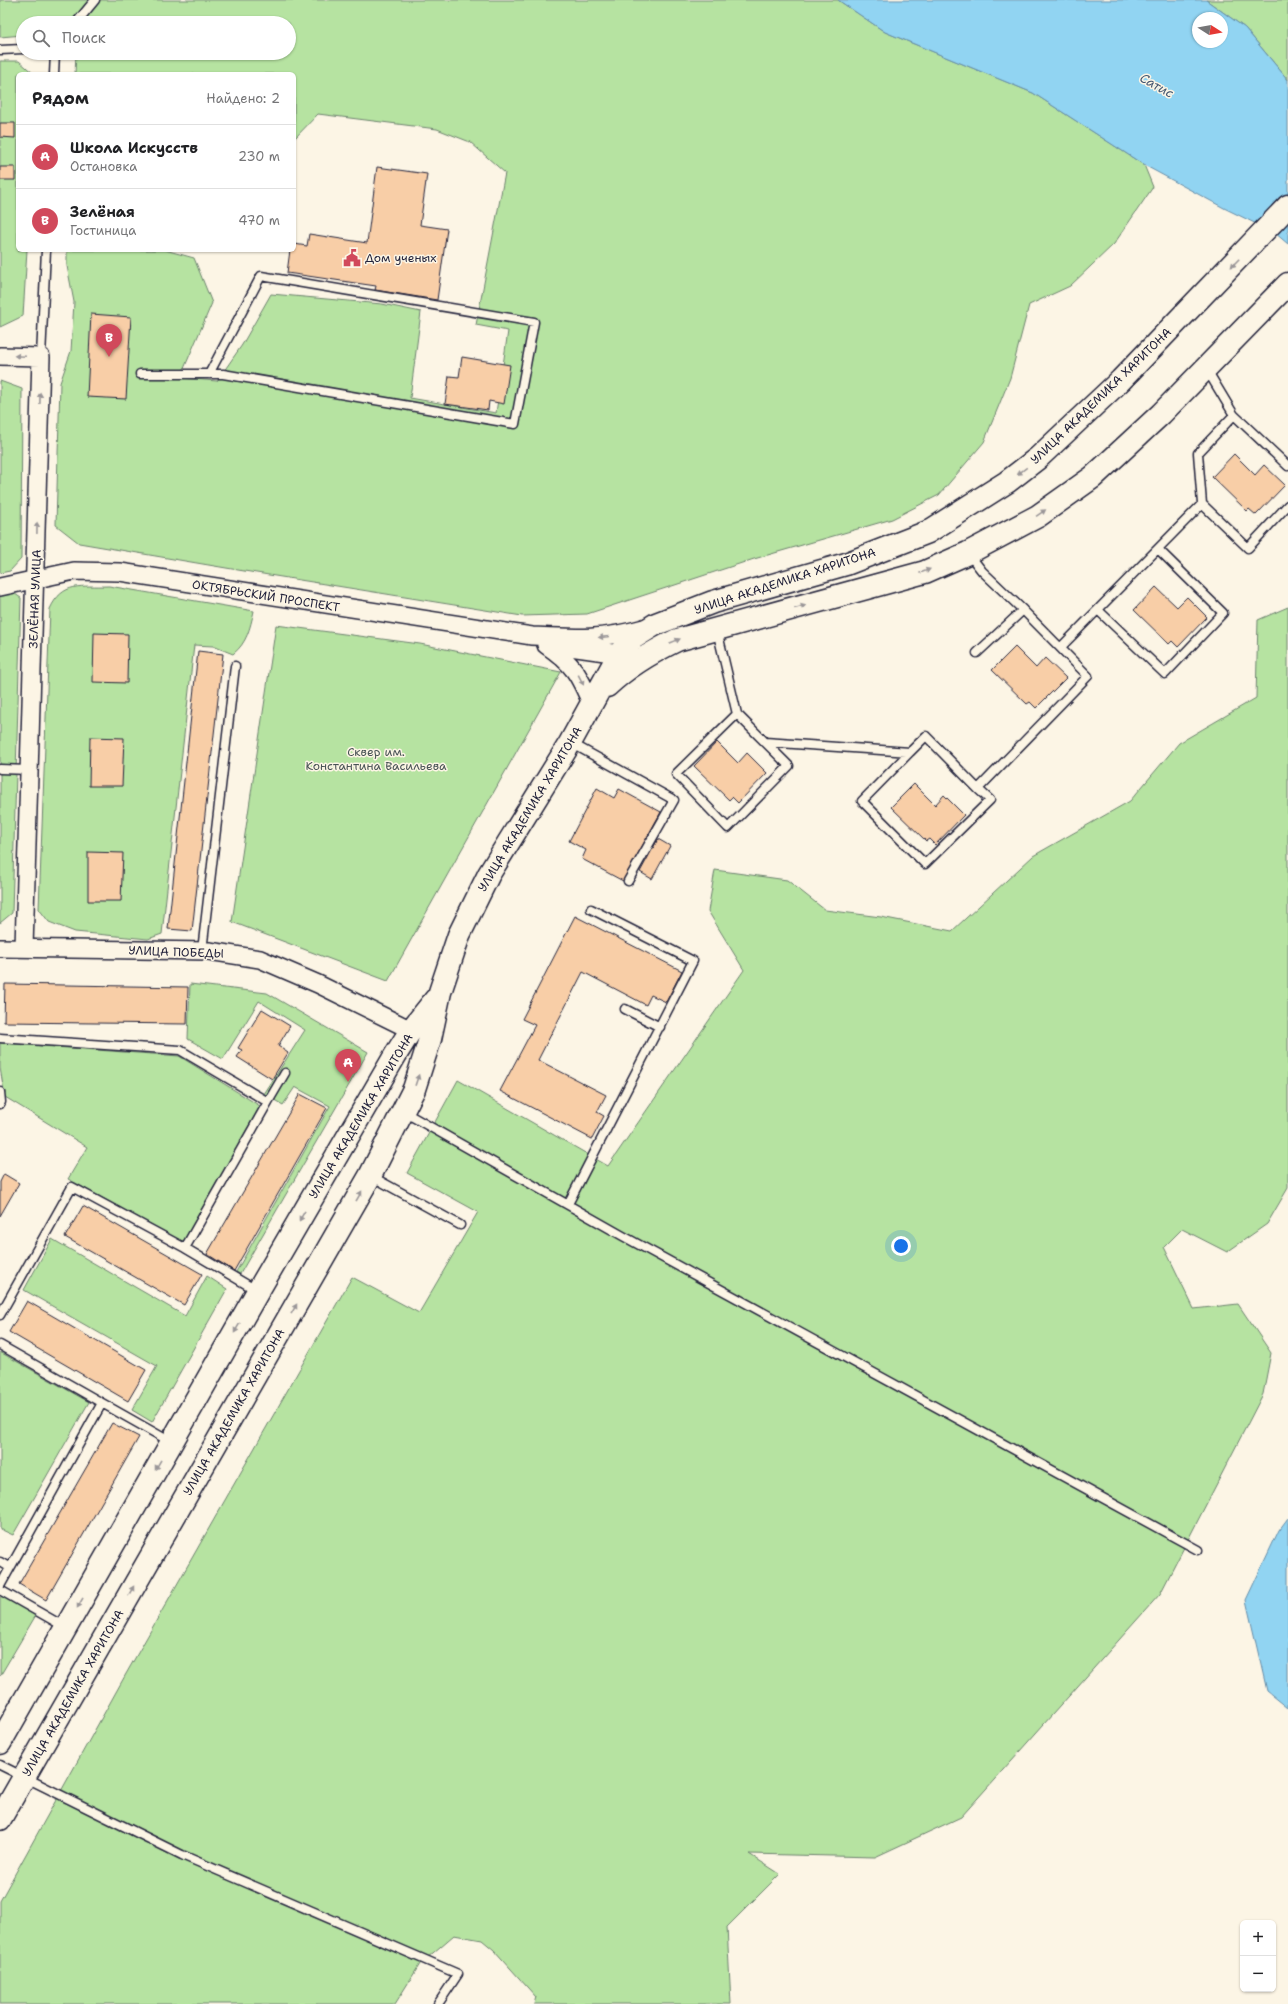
<!DOCTYPE html>
<html lang="ru">
<meta charset="utf-8">
<style>
:root{--surface:#fff;--page:#f6f6f6;--text:#202124;--muted:#757577;--line:#e0e0e0;--accent:#d1495b}
body{margin:0;font-family:"Shantell Sans",sans-serif;background:var(--page);color:var(--text)}
.controls{position:absolute;right:12px;bottom:12px;display:grid;overflow:hidden;border-radius:6px;box-shadow:0 1px 3px #0004}
.controls button{width:36px;height:36px;display:grid;place-items:center;padding:0;border:0;border-bottom:1px solid var(--line);background:var(--surface);color:var(--text);font:20px sans-serif}
.compass{position:absolute;left:1192px;top:12px;width:36px;height:36px;border-radius:50%;background:var(--surface);box-shadow:0 1px 3px #0004;rotate:101deg}
.you{position:absolute;left:901px;top:1246px;width:14px;height:14px;margin:-10px;border:3px solid #fff;border-radius:50%;background:#1a73e8;box-shadow:0 0 0 6px #1a73e833}
.badge{display:grid;place-items:center;width:26px;height:26px;border-radius:50%;background:var(--accent);color:#fff;font-size:13px;font-weight:700}
.pin{position:absolute;translate:-50% -33px;filter:drop-shadow(0 1px 2px #0008)}
.pin::after{content:'';position:absolute;top:21px;width:14px;height:12px;background:inherit;clip-path:polygon(0 0,100% 0,50% 100%)}
.list{margin:0;padding:0;list-style:none}
h2{display:flex;justify-content:space-between;align-items:center;height:52px;margin:0;padding:0 16px;font-size:17px}
h2 small{font-size:13px;font-weight:400;color:var(--muted)}
.list li{display:grid;grid-template-columns:26px 1fr auto;gap:12px;align-items:center;box-sizing:border-box;height:64px;padding:0 16px;border-top:1px solid var(--line)}
.list b{display:block;font-size:15px;white-space:nowrap}
.list p{margin:0;font-size:13px;white-space:nowrap;color:var(--muted)}
.list em{font-size:13px;font-style:normal;color:var(--muted)}
.icon{flex:none;width:22px;height:22px;fill:none;stroke:currentColor;stroke-width:2;stroke-linecap:round;stroke-linejoin:round}
.map{position:relative;flex:none;width:1288px;height:2004px;overflow:hidden}
.search{position:absolute;background:var(--surface);box-shadow:0 1px 3px #0004;left:16px;top:16px;width:280px;height:44px;display:flex;align-items:center;gap:10px;box-sizing:border-box;padding:0 14px;border-radius:22px;color:var(--muted);font-size:15px}
.panel{position:absolute;background:var(--surface);box-shadow:0 1px 3px #0004;left:16px;top:72px;width:280px;height:180px;border-radius:6px}
.map>svg:first-child{display:block}
.green{fill:#b6e3a1;stroke:#6c826e}
.water{fill:#91d4f2;stroke:#658da9;fill-rule:evenodd}
.building{fill:#f8cea7;stroke:#22223b}
.lines{fill:none;stroke-linecap:round;stroke-linejoin:round}
.lane-casing{stroke:#22223b;stroke-width:11}
.street-casing{stroke:#22223b;stroke-width:20}
.secondary-casing{stroke:#22223b;stroke-width:25}
.lane{stroke:#fcf5e5;stroke-width:8}
.street{stroke:#fcf5e5;stroke-width:17}
.secondary{stroke:#fcf5e5;stroke-width:22}
.oneway{fill:#9a9698}
.labels{text-anchor:middle;stroke-width:3;stroke-linejoin:round;paint-order:stroke}
.poi-label{font-size:12px;fill:#22223b;stroke:#fcf5e5;text-anchor:start}
.street-label{font-size:12px;fill:#22223b;stroke:#fcf5e5}
.park-label{font-size:12px;fill:#475254;stroke:#fcf5e5}
.water-label{font-size:13px;font-style:italic;fill:#435772;stroke:#fcf5e5}
</style>
<div class="map">
<svg width="1288" height="2004" viewBox="0 0 1288 2004">
<rect width="100%" height="100%" fill="#fcf5e5"/>
<filter id="ink" filterUnits="userSpaceOnUse"><feTurbulence type="fractalNoise" baseFrequency=".025" numOctaves="2"/><feDisplacementMap in="SourceGraphic" scale="8" xChannelSelector="R" yChannelSelector="G"/><feConvolveMatrix kernelMatrix="1 2 1 2 8 2 1 2 1" color-interpolation-filters="sRGB"/></filter>
<g filter="url(#ink)">
<path class="green" d="M0 0H838L885 32 1033 93 1144 165 1153 187 1114 244 1070 286 1029 305 1010 378 984 442 939 495 892 519 754 559 587 614 522 616 238 570 79 543 56 525 60 383 71 351 74 302 67 266V250H165L194 258 212 303 180 378 217 381 242 345 271 294 382 304 421 312 410 398 496 413 508 331 476 325 505 173 470 142 437 129 318 114 294 139V74H75L76 53H289V23H23V35L0 37Z
M1206 0H1288V80L1245 28Z
M0 61H19L34 74H18V250H27L23 316 0 327Z
M0 381 22 389 21 559 10 571 0 573Z
M109 586 254 611C250 628 247 643 233 654L213 646 194 645 162 934 148 939 75 932 49 922 39 909 50 609C63 581 81 587 109 586Z
M12 592 21 598 12 913 0 923V594Z
M1288 607V1188L1267 1224 1227 1252 1182 1229 1164 1247 1194 1309 1238 1304 1271 1353 1263 1394 1160 1594 961 1817 875 1857 749 1854 780 1874 727 1927 731 2004H534L536 1997 494 1950 482 1940 454 1935 420 1964 395 2004H0V1901L126 1674 352 1277 419 1313 478 1212 407 1173 458 1080 608 1166 744 970 708 911 715 870 787 880 825 910 881 917 952 931 1033 856 1130 801 1179 743 1256 698 1258 620Z
M276 625 420 644 561 672 388 981 232 922Z
M190 984 267 993 368 1052 240 1274 236 1272 330 1106 295 1087 283 1105 264 1094 305 1030 259 1001 223 1059 188 1039Z
M0 1043 179 1056 260 1106 183 1242 68 1179 87 1147 5 1097 0 1068Z
M52 1239 185 1316 207 1276 227 1289 152 1422 132 1410 157 1366 24 1290Z
M0 1352 89 1402 13 1535 0 1529Z
M2 1595 36 1615 0 1676V1598Z"/>
<path class="water" d="M838 0H1206L1245 28 1288 80V244L1275 233 1224 208 1144 165 1033 93 885 32ZM1198 18H1222V42H1198Z
M1288 1518V1708L1267 1691 1246 1600 1279 1530Z"/>
<path class="building" d="M0 123H15V138L0 137Z
M0 167H15V180H0Z
M377 167 427 174 420 225 447 229 437 300 375 290 376 286 287 273 290 250H294V244L307 246 309 234 367 243Z
M91 314 131 317 126 399 87 397Z
M462 357 510 365 504 404 489 401 488 410 445 404 449 376 459 377Z
M1234 454 1255 475 1264 465 1285 485 1256 515 1249 509 1247 511 1212 477Z
M1156 587 1177 607 1187 597 1207 617 1178 647 1172 641 1169 644 1134 610Z
M94 633 128 634 127 683 93 682Z
M1015 647 1036 668 1045 658 1066 678 1036 708 1030 702 1027 704 992 670Z
M198 651 223 654 192 931 168 929Z
M90 737 124 738 122 786H89Z
M717 742 738 763 747 753 767 773 738 803 732 797 729 800 694 766Z
M914 784 935 805 944 795 964 815 935 845 929 839 926 841 891 807Z
M597 788 614 798 619 789 661 812 623 881 582 859 586 850 569 841Z
M658 839 670 846 652 879 640 872Z
M88 852 123 853 121 901H88Z
M575 916 682 971 666 1002 651 995 646 1005 583 972 538 1060 606 1095 597 1112 604 1116 592 1139 500 1091 535 1025 522 1019Z
M5 984 188 987 187 1024 4 1022Z
M262 1009 290 1026 278 1046 288 1053 272 1079 237 1057 242 1050 238 1048Z
M300 1094 327 1108 234 1271 207 1254Z
M4 1174 19 1183 0 1216V1182Z
M83 1206 202 1274 184 1305 65 1237Z
M27 1301 146 1370 128 1401 9 1332Z
M112 1423 139 1437 46 1600 19 1584Z"/>
<g class="lines">
<g class="lane-casing">
<path id="lane" d="M76 23 95 0
M0 50 23 49
M54 74 55 53
M41 357 46 250
M1207 370 1234 415 1288 466
M140 374H223L515 424 534 322 261 276 209 374
M1202 504 1198 453 1234 415
M968 553 982 571 1023 610
M1099 611 1165 674 1223 613 1158 549
M717 630 737 714 789 766 728 828 676 774 737 714
M1061 647 1202 504 1248 548 1288 505
M765 742 910 752 926 736 978 789 1088 676 1023 610 977 653
M571 743 674 800 628 881
M910 752 862 801 925 864 990 800 978 789
M0 769 30 770
M202 951 235 666
M625 1009 660 1027
M0 1038 180 1050 268 1102 185 1248 72 1187 0 1315
M0 1092 1 1102 0 1104
M268 1102 285 1073
M404 1112 623 1236 1198 1550
M371 1176 460 1225
M568 1204 693 961 591 909
M185 1248 256 1290
M0 1345 102 1403 0 1586
M102 1403 171 1442
M0 1562 10 1568
M0 1590 65 1627
M0 1765 182 1855 458 1974 438 2004"/>
</g>
<g class="street-casing">
<path id="street" d="M0 356 41 357 24 948
M0 587 74 571 120 572 532 636C575 638 602 640 644 628
M546 645C574 664 579 675 592 705
M563 646 619 654 630 653
M0 948 209 951 260 959 318 984 411 1030"/>
</g>
<g class="secondary-casing">
<path id="secondary" d="M607 686C628 666 650 653 677 640L925 572 968 553 1038 516 1093 477 1161 414 1288 284
M0 1743 258 1291 396 1054 411 1030 435 1000
M0 1819 370 1176 414 1089 430 1039 440 992 459 935 489 874 570 743 619 654 632 639 656 624 713 602 846 564 928 532 1007 482 1038 458 1121 380 1288 206"/>
</g>
<use href="#lane" class="lane"/>
<use href="#street" class="street"/>
<use href="#secondary" class="secondary"/>
</g>
<defs><path id="oneway-solid" d="M-6-.8H1V-3.2L6.5 0L1 3.2V.8H-6Z"/></defs>
<g class="oneway">
<use href="#oneway-solid" transform="translate(1235 263) rotate(134)"/>
<use href="#oneway-solid" transform="translate(20 356) rotate(-178)"/>
<use href="#oneway-solid" transform="translate(40 398) rotate(-89)"/>
<use href="#oneway-solid" transform="translate(1022 471) rotate(143)"/>
<use href="#oneway-solid" transform="translate(1041 513) rotate(-34)"/>
<use href="#oneway-solid" transform="translate(37 528) rotate(-89)"/>
<use href="#oneway-solid" transform="translate(925 571) rotate(-21)"/>
<use href="#oneway-solid" transform="translate(800 607) rotate(-15)"/>
<use href="#oneway-solid" transform="translate(604 637) rotate(175)"/>
<use href="#oneway-solid" transform="translate(675 641) rotate(-22)"/>
<use href="#oneway-solid" transform="translate(581 680) rotate(63)"/>
<use href="#oneway-solid" transform="translate(417 1080) rotate(-71)"/>
<use href="#oneway-solid" transform="translate(359 1196) rotate(-60)"/>
<use href="#oneway-solid" transform="translate(302 1216) rotate(120)"/>
<use href="#oneway-solid" transform="translate(294 1309) rotate(-60)"/>
<use href="#oneway-solid" transform="translate(237 1328) rotate(120)"/>
<use href="#oneway-solid" transform="translate(158 1465) rotate(120)"/>
<use href="#oneway-solid" transform="translate(131 1591) rotate(-60)"/>
<use href="#oneway-solid" transform="translate(80 1603) rotate(120)"/>
</g>
</g>
<defs>
<g id="civic-bare" transform="scale(1.38)"><path d="M-.6-6.5H3V-4.5H.6V-3L4-1V1h2V6H-6V1h2V-1L-.6-3ZM-1.2 2.5V6h2.4V2.5Z" fill="#d1495b" stroke="#fcf5e5" stroke-width="2.5" paint-order="stroke"/></g>
</defs>
<g fill-rule="evenodd">
<use href="#civic-bare" x="352" y="258"/>
</g>
<g class="labels">
<g class="poi-label">
<text x="365" y="262">Дом ученых</text>
</g>
<g class="street-label">
<text transform="translate(1101 396) rotate(-44)" y="4">УЛИЦА АКАДЕМИКА ХАРИТОНА</text>
<text transform="translate(785 581) rotate(-18)" y="4">УЛИЦА АКАДЕМИКА ХАРИТОНА</text>
<text transform="translate(266 596) rotate(9)" y="4">ОКТЯБРЬСКИЙ ПРОСПЕКТ</text>
<text transform="translate(35 599) rotate(-88)" y="4">ЗЕЛЁНАЯ УЛИЦА</text>
<text transform="translate(530 809) rotate(-59)" y="4">УЛИЦА АКАДЕМИКА ХАРИТОНА</text>
<text transform="translate(176 952) rotate(2)" y="4">УЛИЦА ПОБЕДЫ</text>
<text transform="translate(361 1116) rotate(-59)" y="4">УЛИЦА АКАДЕМИКА ХАРИТОНА</text>
<text transform="translate(234 1412) rotate(-60)" y="4">УЛИЦА АКАДЕМИКА ХАРИТОНА</text>
<text transform="translate(73 1693) rotate(-60)" y="4">УЛИЦА АКАДЕМИКА ХАРИТОНА</text>
</g>
<g class="park-label">
<text x="376" y="756">Сквер им.<tspan x="376" dy="14">Константина Васильева</tspan></text>
</g>
<g class="water-label">
<text transform="translate(1157 85) rotate(29)" y="5">Сатис</text>
</g>
</g>
</svg>
<div class="controls">
<button>+</button>
<button>−</button>
</div>
<svg class="compass" viewBox="-18 -18 36 36"><path d="M0-13l5 13h-10z" fill="#e53935"/><path d="M0 13l5-13h-10z" fill="#757577"/></svg>
<div class="you"></div>
<div class="pin badge" style="left:348px;top:1082px">A</div>
<div class="pin badge" style="left:109px;top:357px">B</div>
<div class="search"><svg class="icon" aria-label="search" viewBox="0 0 24 24"><circle cx="10" cy="10" r="6"/><path d="M15 15l6 6"/></svg>Поиск</div>
<section class="panel">
<h2>Рядом<small>Найдено: 2</small></h2>
<ul class="list">
<li><span class="badge">A</span><div><b>Школа Искусств</b><p>Остановка</p></div><em>230 m</em></li>
<li><span class="badge">B</span><div><b>Зелёная</b><p>Гостиница</p></div><em>470 m</em></li>
</ul>
</section>
</div>
